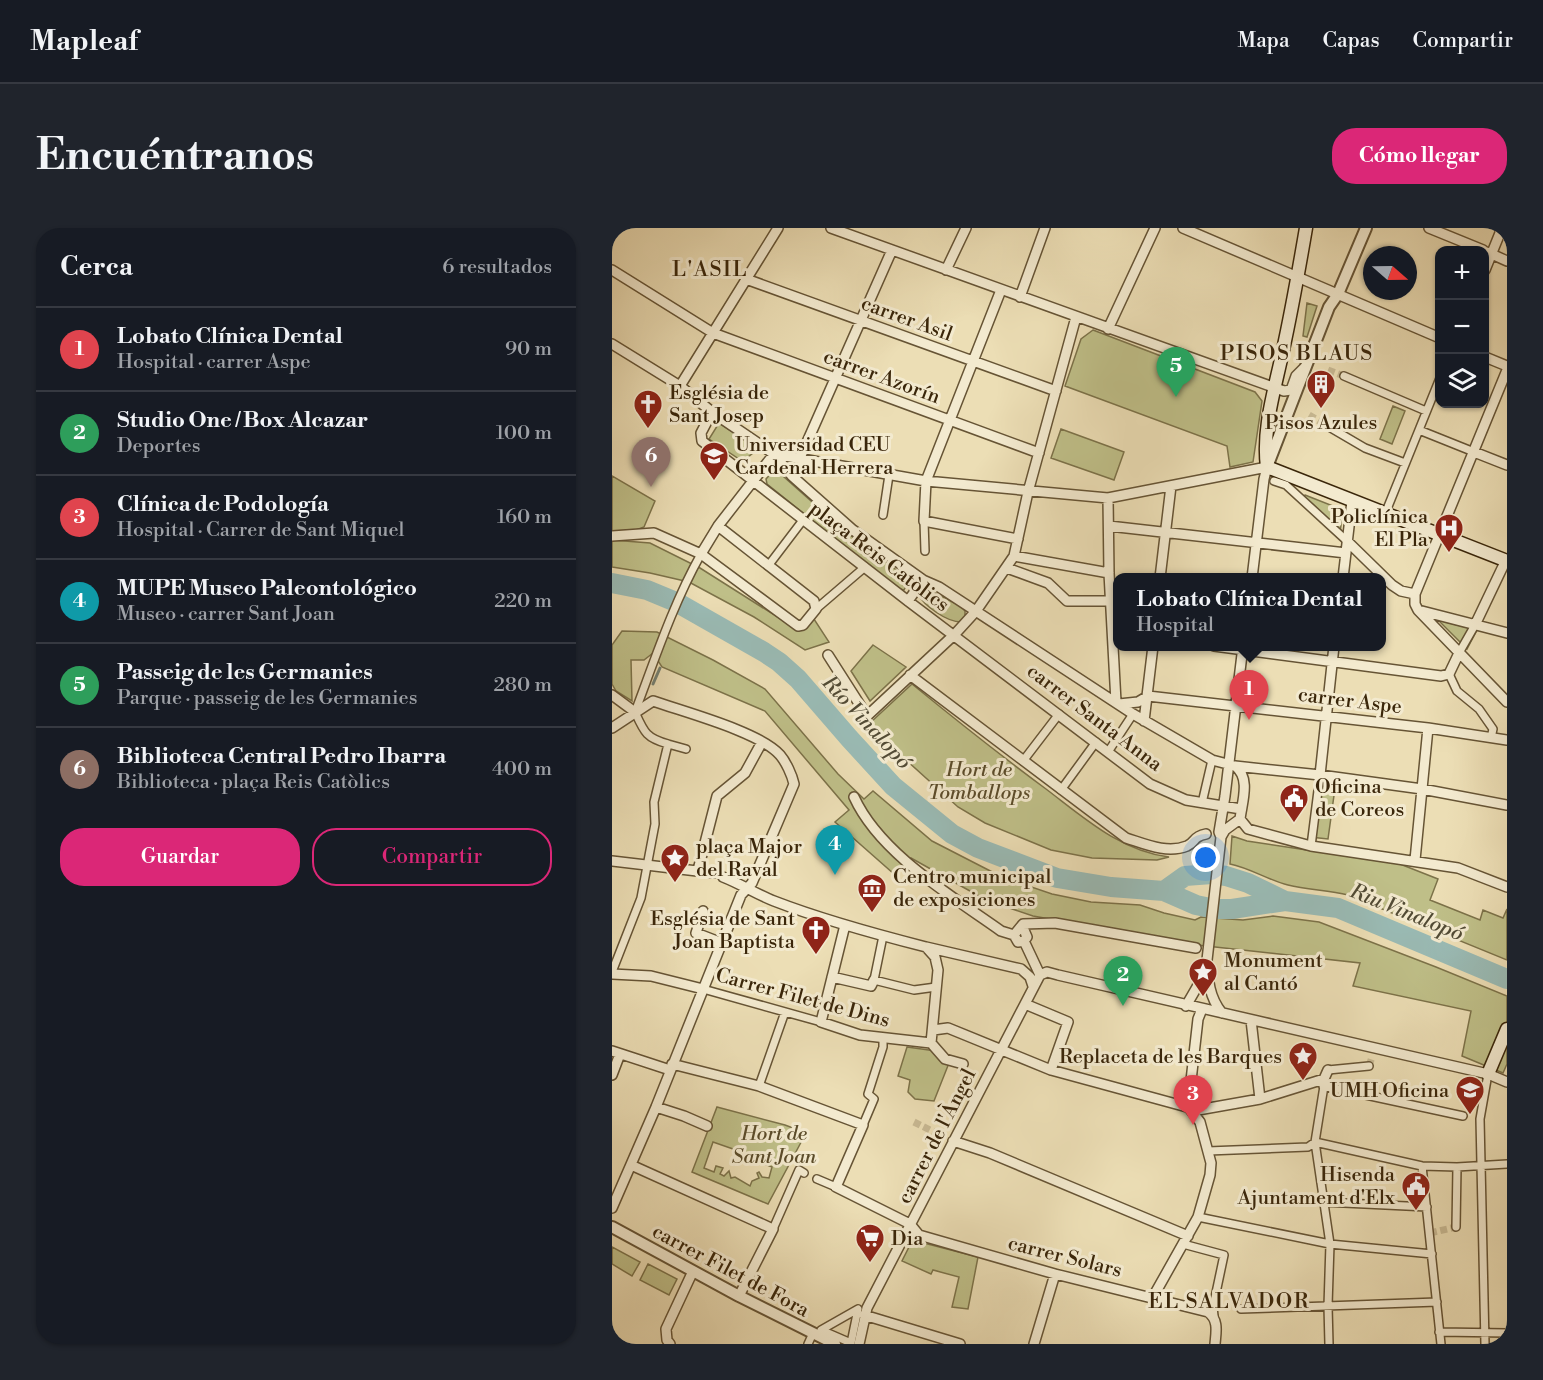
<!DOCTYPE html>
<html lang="es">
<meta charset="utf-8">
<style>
:root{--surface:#171b24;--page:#20242c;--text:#f1f3f6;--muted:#9ea1a6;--line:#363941;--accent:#db2777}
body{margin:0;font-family:"Libre Bodoni",serif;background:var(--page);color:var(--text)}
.controls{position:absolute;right:18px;top:18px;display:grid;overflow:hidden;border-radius:12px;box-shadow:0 2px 4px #0004}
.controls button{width:54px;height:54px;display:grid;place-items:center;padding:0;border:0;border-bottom:2px solid var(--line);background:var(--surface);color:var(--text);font:30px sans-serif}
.compass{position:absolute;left:751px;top:18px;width:54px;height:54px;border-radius:50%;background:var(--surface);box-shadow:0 2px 4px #0004;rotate:110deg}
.you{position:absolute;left:594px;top:630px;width:21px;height:21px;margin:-15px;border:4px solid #fff;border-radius:50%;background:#1a73e8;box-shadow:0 0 0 9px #1a73e833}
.badge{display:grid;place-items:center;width:39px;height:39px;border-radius:50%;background:var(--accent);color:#fff;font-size:20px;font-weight:700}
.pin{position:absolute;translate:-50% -50px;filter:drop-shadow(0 2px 3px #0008)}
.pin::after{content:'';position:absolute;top:32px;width:21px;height:18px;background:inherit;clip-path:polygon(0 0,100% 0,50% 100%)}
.popup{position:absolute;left:501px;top:345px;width:273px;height:78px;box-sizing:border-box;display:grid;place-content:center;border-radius:12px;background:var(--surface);filter:drop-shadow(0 2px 4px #0005);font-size:20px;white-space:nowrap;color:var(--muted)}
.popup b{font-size:22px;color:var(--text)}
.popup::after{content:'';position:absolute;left:50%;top:100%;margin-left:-12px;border:12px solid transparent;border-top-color:var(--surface)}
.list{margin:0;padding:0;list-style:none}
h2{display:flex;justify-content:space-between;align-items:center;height:78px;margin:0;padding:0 24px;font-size:26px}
h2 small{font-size:20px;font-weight:400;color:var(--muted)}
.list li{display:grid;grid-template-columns:39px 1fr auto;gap:18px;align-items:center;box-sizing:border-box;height:84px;padding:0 24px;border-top:2px solid var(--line)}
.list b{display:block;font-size:22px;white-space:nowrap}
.list p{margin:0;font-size:20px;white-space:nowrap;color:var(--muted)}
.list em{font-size:20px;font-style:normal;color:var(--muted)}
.actions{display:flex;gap:12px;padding:18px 24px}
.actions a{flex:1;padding:14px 0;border:2px solid var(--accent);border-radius:24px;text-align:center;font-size:21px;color:var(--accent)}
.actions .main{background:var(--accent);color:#fff}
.icon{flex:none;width:33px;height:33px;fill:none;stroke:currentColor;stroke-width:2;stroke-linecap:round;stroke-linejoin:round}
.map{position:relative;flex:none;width:895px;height:1116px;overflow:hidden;border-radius:24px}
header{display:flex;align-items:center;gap:36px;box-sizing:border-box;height:84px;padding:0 30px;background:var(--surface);border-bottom:2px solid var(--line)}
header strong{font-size:28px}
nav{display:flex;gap:33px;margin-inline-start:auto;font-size:21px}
.intro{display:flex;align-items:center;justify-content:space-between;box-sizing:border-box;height:144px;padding:0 36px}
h1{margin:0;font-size:42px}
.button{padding:15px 27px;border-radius:24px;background:var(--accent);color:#fff;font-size:21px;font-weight:700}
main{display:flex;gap:36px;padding:0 36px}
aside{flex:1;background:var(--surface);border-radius:24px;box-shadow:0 2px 4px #0004}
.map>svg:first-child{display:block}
.green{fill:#bfbf88;stroke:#7c7249;stroke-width:1.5;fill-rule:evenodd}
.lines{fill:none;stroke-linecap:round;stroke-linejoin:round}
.stream{stroke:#747f71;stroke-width:3}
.river{stroke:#9abbb5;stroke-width:20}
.pedestrian-tunnel{stroke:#c8b993;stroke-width:7;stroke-dasharray:7 3.5;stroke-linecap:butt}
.pedestrian-casing{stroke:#665435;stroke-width:10}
.minor-casing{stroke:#665435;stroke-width:12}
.tertiary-casing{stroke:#665435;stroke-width:14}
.secondary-casing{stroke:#3a260a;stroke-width:15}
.pedestrian{stroke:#f3eacf;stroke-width:7}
.minor{stroke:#f3eacf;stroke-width:9}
.tertiary{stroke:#f3eacf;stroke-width:10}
.secondary{stroke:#f3eacf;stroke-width:12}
.labels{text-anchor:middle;stroke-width:6;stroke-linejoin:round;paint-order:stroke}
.street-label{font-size:20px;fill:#3a260a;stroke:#f3eacf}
.poi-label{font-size:20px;fill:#3a260a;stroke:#f3eacf;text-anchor:start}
.park-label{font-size:20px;font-style:italic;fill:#5b4c2a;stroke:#f3eacf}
.neighbourhood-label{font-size:21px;letter-spacing:1.5px;fill:#3a260a;stroke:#f3eacf}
.water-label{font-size:21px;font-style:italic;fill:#524b35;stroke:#f3eacf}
</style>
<header>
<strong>Mapleaf</strong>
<nav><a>Mapa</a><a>Capas</a><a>Compartir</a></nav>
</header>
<div class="intro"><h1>Encuéntranos</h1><a class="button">Cómo llegar</a></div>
<main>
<aside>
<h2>Cerca<small>6 resultados</small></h2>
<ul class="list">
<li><span class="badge" style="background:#e0444e">1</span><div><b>Lobato Clínica Dental</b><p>Hospital · carrer Aspe</p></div><em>90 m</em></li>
<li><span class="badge" style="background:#2e9e5b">2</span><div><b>Studio One / Box Alcazar</b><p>Deportes</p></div><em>100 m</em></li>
<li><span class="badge" style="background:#e0444e">3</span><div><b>Clínica de Podología</b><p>Hospital · Carrer de Sant Miquel</p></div><em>160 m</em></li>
<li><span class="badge" style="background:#0f9aa8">4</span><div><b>MUPE Museo Paleontológico</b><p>Museo · carrer Sant Joan</p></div><em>220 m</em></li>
<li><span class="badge" style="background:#2e9e5b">5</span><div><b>Passeig de les Germanies</b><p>Parque · passeig de les Germanies</p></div><em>280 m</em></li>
<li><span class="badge" style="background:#8d6e63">6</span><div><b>Biblioteca Central Pedro Ibarra</b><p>Biblioteca · plaça Reis Catòlics</p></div><em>400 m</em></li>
</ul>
<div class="actions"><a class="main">Guardar</a><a>Compartir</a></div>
</aside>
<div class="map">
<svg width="895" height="1116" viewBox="0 0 895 1116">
<rect width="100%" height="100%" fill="#ecdeb5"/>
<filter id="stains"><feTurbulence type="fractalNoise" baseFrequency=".00333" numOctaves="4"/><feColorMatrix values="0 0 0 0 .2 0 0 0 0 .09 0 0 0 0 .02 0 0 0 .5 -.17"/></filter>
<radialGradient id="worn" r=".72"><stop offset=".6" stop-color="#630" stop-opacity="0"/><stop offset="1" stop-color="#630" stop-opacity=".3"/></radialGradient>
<path class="green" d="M695 75 705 78 695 109 691 108Z
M481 102 643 164 650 173 641 234 618 239 615 218 453 158 469 111Z
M781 178 793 183 780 216 768 211Z
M107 195 138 215 141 225 136 229 127 231 97 211Z
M449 201 512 224 502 252 439 230Z
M163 241 234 304 287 344 295 356 292 362 288 361 277 354 155 256 154 251Z
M0 248 43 273 32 299 24 302 0 303Z
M693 267 731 282 728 305 689 270Z
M0 312 38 315 88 340 186 402 202 391 217 414 193 422 142 389 77 354 38 345 0 339Z
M315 361 349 378 353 383V389L349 394C335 394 312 378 306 366L310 362Z
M826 392 865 402 855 421Z
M10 403 45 404 101 432 153 461 226 546 252 571 261 563 320 613 390 649 440 666 479 674 528 677 552 685 583 692 589 689 631 692 661 688 707 694 824 739 895 768V836L891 845 850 828 859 783 741 758 748 735 585 717 421 688 374 672 299 630 282 646 223 594 237 582 153 483 50 439 41 425 32 432H19L20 473 4 463 0 456V417Z
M261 417 294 439 258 473 239 443Z
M300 456C344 492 388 527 434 561 471 589 508 623 557 629L545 632 480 630 439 622 373 595 346 579 283 522 258 495Z
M705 557 723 560 716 611 698 609Z
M620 608 635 613 788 636 826 651 818 672 868 692 871 682 891 690 895 681V732L736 667C716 662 696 662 676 657 656 652 638 640 618 636Z
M295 819 324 823 337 835 322 873 303 871 296 864 298 852 286 848Z
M105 879 173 897 194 905 156 976 80 944ZM101 914 124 922 122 928 136 934 139 932 145 936 150 935 160 939 157 950 150 949 147 944 145 945 147 950 140 953 138 958 123 949 119 950 117 943 112 948 108 946 111 940 104 938 102 944 92 940Z
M304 1013 366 1029 356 1081 340 1079 347 1049 321 1042 319 1046 290 1033 299 1015Z
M0 1019 28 1034 20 1048 0 1036Z
M36 1036 65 1051 57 1067 28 1052Z"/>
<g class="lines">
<path class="stream" d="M41 456 48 440"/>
<path class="river" d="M0 355 35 362 64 374 152 424 167 434 186 451 237 510 281 558 340 606 366 620 445 650 499 659 552 663 584 677 603 681H620L673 673
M552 663 573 648 600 646 614 648 636 655 673 673 726 680 895 751"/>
<path class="pedestrian-tunnel" d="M716 142 732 148
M697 187 712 196
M757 838 760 829
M302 894 332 909
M818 1005 844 999"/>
<g class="pedestrian-casing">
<path id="pedestrian" d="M732 148 814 183
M712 196 753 220 793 235
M807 202 862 224
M662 253 674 257 735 313
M773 286 828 150
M271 287 277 247
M312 293 313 323
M156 338 191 292
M204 381 253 339
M847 425 863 397
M837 446 845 463 867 481 881 501 879 510
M56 516 74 521
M496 524 521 486
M411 533 447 486
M449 562 484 514
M590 575 600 532
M699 618 708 547
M271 708 262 752 302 762 324 759
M0 744 29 670 43 596 42 574 56 516C34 510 32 504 23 484 43 431 61 376 89 326
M91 761 209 794
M716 842 757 838
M147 858 173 784
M251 897 262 871 256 866 271 819V810
M703 914 810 938 845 939 895 936
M596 923 696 919 703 914
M810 938 829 1116
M205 951 224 959
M711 974 815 979
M586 989 718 1016 820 1026
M844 999 845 939
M161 1001 187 942 192 945
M571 1016 612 1027 601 1079 602 1088
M246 1081 239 1115 209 1102Z
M629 1081 825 1074
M827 1104 895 1105
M196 1116 201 1105
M717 1116 716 1078 718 1016 703 914 712 858 851 888
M873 1116 868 891 876 846"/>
</g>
<g class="minor-casing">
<path id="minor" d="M219 0 672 163 679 162 684 148 692 140
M571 0 828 110
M817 0 871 22
M875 24 895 33
M0 42 101 105 427 225
M334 42 354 0
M873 42 890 0
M134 51 444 163
M389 62 314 253 312 293 406 311
M408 69 433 0
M496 101 543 0
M0 116 68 158 100 184 162 226 180 248 241 302 311 352 327 359 521 486 600 532 623 538 708 547 810 561 895 577
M873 129 895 138
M895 142 803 366V376L806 382 895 474
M68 158 166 0
M100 184 89 205 90 213 296 373 538 556 574 572 629 581
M862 224 895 237
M180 248 280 22
M496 270 497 345 504 474
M497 298 734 325
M0 308 42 305 89 326 186 398 191 397 204 381 202 373 106 298
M735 313 780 357 789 363 803 366
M89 326 106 298 162 226 314 253 496 270 655 239
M402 328 497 345
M395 340 436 355 455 373H499
M548 350 559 258
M640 350 652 251 655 239
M731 350 740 273
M296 373 311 352
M806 382 895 405
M863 397 894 332
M602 418 829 448 837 446 847 425
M216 427 255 488 343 406 364 383 402 328 416 264 464 89
M298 447 514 610C533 616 555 626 575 618 584 614 580 609 594 606
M0 467 23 484
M507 476 526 474 536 468 816 500 895 512
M532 493 541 418
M0 500 41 473C72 484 148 504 168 527 174 534 180 547 182 556L140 655 129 667 44 879 0 980
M708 547 722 418
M242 569C268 626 340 668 389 703L402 707
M628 591 636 601 699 618 846 640 895 659
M609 609 613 602 628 591C630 574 639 550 623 538
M803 632 816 500
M0 633 102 645
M86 642 105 568 133 545 150 514
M111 649C129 656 144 666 162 673 211 692 263 706 314 719L323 729 326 742 319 815
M91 683 84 705 110 715
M233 697 209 794 248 807 319 815 333 831 351 836
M407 701 412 702 415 709 412 713 406 714 402 707 411 696 443 695 584 720
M412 713 428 747
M314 719 409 741 418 749 421 758
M0 746 39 748 91 761
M428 747 435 744 446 747 876 846 895 854
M220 749 259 758 262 752
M413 776 456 794 439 842
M574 778 585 759 593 737
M610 785C597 769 596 752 595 732L609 609 607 604 613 568 631 418
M639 792 648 871
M321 802 336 800 439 842 586 882 648 871 712 851
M0 823 58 842
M60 836 147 858 251 897 224 959 298 996 307 1007 443 1046 596 1084C607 1092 604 1104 603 1116
M0 847 8 826
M712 858V851L716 842
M44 879 72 888 95 898
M576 879 586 791 590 781
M341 913 378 925 576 1008
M19 937 161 1001 127 1068
M541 1069 586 989 598 947 599 935 588 894 578 881
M252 1087 348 1116
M58 1116 55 1112 54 1101 81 1043
M247 1116 255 1080 428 747
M422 1116 443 1046"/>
</g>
<g class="tertiary-casing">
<path id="tertiary" d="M655 239 717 79 726 66 754 0
M0 999 127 1068 223 1116"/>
</g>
<g class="secondary-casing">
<path id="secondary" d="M694 0C687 41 680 81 671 122 663 161 650 200 655 239L895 333
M876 846 895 801"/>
</g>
<use href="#pedestrian" class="pedestrian"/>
<use href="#minor" class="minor"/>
<use href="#tertiary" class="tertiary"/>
<use href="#secondary" class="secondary"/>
</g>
<defs>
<g id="building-pin" transform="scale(1.5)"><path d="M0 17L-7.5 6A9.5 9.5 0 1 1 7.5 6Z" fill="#8f2418" stroke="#f3eacf"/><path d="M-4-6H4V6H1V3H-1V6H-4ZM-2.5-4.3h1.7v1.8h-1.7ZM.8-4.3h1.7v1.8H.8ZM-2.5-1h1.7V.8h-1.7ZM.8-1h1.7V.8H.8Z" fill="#fff"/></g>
<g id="church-pin" transform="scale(1.5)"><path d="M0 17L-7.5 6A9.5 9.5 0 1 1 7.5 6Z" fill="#8f2418" stroke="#f3eacf"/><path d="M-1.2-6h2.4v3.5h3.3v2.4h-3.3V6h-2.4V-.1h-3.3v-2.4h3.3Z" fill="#fff"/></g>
<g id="university-pin" transform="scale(1.5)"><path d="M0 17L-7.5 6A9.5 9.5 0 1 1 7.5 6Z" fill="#8f2418" stroke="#f3eacf"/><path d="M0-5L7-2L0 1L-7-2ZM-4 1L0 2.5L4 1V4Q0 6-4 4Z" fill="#fff"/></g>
<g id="hospital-pin" transform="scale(1.5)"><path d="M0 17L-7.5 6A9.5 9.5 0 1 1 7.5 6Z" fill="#8f2418" stroke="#f3eacf"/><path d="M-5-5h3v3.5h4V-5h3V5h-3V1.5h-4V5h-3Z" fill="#fff"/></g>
<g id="civic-pin" transform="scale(1.5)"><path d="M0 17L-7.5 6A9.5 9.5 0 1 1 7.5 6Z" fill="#8f2418" stroke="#f3eacf"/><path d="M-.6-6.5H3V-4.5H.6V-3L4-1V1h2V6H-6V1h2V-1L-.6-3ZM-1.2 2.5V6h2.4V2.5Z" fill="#fff"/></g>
<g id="sight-pin" transform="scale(1.5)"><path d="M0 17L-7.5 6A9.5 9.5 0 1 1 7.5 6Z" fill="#8f2418" stroke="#f3eacf"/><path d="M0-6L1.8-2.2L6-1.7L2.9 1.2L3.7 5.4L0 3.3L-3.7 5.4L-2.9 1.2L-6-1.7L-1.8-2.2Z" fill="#fff"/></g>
<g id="museum-pin" transform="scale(1.5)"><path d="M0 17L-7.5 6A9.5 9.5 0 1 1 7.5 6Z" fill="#8f2418" stroke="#f3eacf"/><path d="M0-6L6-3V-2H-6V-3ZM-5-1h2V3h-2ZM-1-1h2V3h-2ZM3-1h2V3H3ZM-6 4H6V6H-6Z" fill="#fff"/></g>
<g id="supermarket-pin" transform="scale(1.5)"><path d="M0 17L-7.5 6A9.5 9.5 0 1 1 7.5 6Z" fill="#8f2418" stroke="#f3eacf"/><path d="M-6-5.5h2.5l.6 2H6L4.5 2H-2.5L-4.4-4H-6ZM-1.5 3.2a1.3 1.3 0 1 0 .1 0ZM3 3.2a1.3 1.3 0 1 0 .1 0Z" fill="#fff"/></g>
</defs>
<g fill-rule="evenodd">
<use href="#building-pin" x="709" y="156"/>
<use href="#church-pin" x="36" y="176"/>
<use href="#university-pin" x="102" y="228"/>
<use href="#hospital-pin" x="837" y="300"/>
<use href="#civic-pin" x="682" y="570"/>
<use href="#sight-pin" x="63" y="630"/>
<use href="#museum-pin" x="260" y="660"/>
<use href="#church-pin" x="204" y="702"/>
<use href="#sight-pin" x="591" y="744"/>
<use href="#sight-pin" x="691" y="828"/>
<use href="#university-pin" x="858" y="862"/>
<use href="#civic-pin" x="804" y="958"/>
<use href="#supermarket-pin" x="258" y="1010"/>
</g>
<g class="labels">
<g class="street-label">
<text transform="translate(295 90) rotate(20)" y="7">carrer Asil</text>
<text transform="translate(270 148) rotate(20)" y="7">carrer Azorín</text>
<text transform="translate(268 328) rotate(37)" y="7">plaça Reis Catòlics</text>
<text transform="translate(738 472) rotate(7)" y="7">carrer Aspe</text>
<text transform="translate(483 489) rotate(37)" y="7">carrer Santa Anna</text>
<text transform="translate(191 769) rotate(15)" y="7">Carrer Filet de Dins</text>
<text transform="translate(324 908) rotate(-63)" y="7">carrer de l'Àngel</text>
<text transform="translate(453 1028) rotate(14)" y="7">carrer Solars</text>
<text transform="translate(119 1042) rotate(28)" y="7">carrer Filet de Fora</text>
</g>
<g class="poi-label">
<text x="57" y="171">Església de<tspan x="57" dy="23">Sant Josep</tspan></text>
<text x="709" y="201" text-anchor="middle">Pisos Azules</text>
<text x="123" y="223">Universidad CEU<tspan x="123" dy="23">Cardenal Herrera</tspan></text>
<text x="816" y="295" text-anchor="end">Policlínica<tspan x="816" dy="23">El Pla</tspan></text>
<text x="703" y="565">Oficina<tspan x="703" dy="23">de Coreos</tspan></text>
<text x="84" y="625">plaça Major<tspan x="84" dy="23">del Raval</tspan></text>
<text x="281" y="655">Centro municipal<tspan x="281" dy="23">de exposiciones</tspan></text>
<text x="183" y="697" text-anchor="end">Església de Sant<tspan x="183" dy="23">Joan Baptista</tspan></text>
<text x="612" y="739">Monument<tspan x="612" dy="23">al Cantó</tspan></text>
<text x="670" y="835" text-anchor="end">Replaceta de les Barques</text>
<text x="837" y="869" text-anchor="end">UMH Oficina</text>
<text x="783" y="953" text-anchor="end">Hisenda<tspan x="783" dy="23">Ajuntament d'Elx</tspan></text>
<text x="279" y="1017">Dia</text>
</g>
<g class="park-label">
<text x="367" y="548">Hort de<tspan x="367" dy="23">Tomballops</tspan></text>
<text x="162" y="912">Hort de<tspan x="162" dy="23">Sant Joan</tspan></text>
</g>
<g class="neighbourhood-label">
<text x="98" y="48">L'ASIL</text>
<text x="685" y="132">PISOS BLAUS</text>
<text x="617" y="1080">EL SALVADOR</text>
</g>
<g class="water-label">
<text transform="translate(255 494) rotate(47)" y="7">Río Vinalopó</text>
<text transform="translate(795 684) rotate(22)" y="7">Riu Vinalopó</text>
</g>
</g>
<rect width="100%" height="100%" filter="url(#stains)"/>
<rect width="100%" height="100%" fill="url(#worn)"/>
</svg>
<div class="controls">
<button>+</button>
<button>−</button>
<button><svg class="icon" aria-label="layers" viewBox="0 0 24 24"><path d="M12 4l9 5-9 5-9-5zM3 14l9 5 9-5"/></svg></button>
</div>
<svg class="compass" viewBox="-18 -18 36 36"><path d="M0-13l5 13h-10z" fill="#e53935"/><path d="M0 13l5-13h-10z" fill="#9ea1a6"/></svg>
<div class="you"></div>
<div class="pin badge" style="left:637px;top:492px;background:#e0444e">1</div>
<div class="popup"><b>Lobato Clínica Dental</b>Hospital</div>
<div class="pin badge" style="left:511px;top:778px;background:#2e9e5b">2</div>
<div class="pin badge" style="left:581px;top:897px;background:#e0444e">3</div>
<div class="pin badge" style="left:223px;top:647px;background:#0f9aa8">4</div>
<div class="pin badge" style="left:564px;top:169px;background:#2e9e5b">5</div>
<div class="pin badge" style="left:39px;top:259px;background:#8d6e63">6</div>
</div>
</main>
